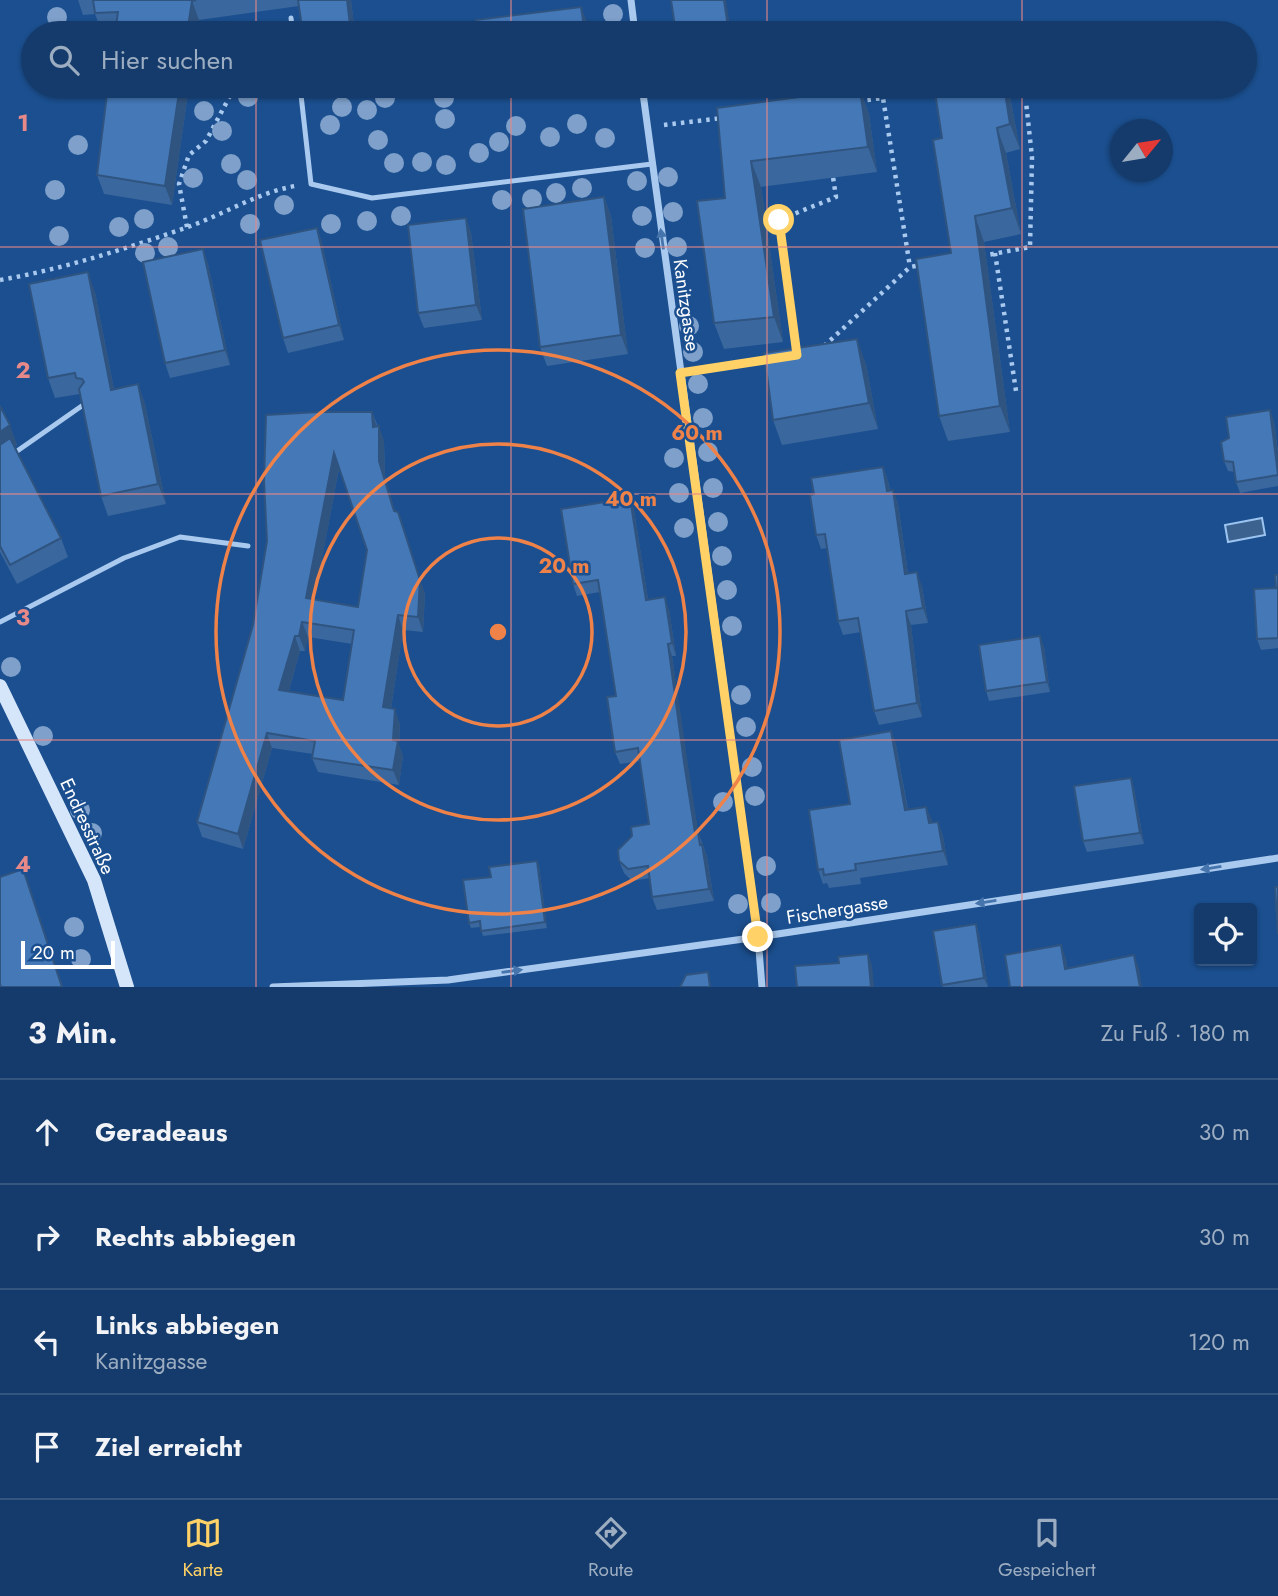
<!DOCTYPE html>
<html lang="de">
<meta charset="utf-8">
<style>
:root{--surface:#143b6b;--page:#214673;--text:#f1f3f6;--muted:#9dadc1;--line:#33557e;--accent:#ffd166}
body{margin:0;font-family:Jost,sans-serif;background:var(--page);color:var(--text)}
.controls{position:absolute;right:21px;bottom:21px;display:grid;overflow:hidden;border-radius:7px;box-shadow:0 2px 5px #0004}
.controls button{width:63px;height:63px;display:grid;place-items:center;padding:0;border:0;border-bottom:2px solid var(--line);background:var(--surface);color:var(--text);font:35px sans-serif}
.compass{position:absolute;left:1110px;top:119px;width:63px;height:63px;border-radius:50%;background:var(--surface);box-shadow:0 2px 5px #0004;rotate:60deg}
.scale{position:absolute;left:21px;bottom:18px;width:94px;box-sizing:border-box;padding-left:7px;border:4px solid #fff;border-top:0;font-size:19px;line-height:24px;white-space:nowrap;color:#fff;-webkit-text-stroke:5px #1b4f8f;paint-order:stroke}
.stop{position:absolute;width:21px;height:21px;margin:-16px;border:5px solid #ffd166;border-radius:50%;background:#fff}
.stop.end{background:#ffd166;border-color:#fff;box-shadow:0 2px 7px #0008}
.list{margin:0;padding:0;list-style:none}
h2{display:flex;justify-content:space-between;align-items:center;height:91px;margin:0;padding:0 28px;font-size:30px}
h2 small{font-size:23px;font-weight:400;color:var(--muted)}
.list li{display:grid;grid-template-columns:46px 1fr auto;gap:21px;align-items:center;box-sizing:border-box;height:105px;padding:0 28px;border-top:2px solid var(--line)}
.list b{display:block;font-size:26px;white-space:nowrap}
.list p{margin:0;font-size:23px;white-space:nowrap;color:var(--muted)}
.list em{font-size:23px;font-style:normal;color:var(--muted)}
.icon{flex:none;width:38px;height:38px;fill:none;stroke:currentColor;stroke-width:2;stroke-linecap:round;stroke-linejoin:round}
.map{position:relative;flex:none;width:1278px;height:987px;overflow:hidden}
.search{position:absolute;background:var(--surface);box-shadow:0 2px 5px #0004;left:21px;right:21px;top:21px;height:77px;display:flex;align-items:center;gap:18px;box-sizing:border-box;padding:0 24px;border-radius:38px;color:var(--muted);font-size:26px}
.sheet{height:511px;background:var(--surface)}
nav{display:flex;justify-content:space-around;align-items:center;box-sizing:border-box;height:98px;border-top:2px solid var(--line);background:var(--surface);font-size:19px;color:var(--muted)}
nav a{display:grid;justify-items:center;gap:4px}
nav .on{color:var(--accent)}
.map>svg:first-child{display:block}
.water{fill:#3c6290;stroke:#9cc4f0;stroke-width:2}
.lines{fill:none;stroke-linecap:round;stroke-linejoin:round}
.path{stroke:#a9c9ee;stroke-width:4.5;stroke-dasharray:3.5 5;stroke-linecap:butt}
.lane{stroke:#a9c9ee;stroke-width:5}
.street{stroke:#a9c9ee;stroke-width:7}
.secondary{stroke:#d6e6fa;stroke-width:14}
.tree{fill:#7ea0ca}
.wall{fill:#3a679d;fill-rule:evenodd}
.shaded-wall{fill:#305480}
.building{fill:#4478b7;stroke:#305480;stroke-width:2;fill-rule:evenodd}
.oneway{fill:#4674ac}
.route{stroke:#ffd166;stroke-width:9}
.grid{fill:none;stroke:#e88989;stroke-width:2;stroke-opacity:0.55}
.ring{fill:none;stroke:#ee8249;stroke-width:3.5}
.labels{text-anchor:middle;stroke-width:5;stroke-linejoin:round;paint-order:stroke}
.street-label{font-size:19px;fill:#fff;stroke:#1b4f8f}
.grid-label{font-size:23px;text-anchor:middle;font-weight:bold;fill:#e88989;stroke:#1b4f8f;stroke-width:5;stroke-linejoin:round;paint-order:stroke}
.centre{fill:#ee8249;stroke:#1b4f8f;stroke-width:3.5}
.ring-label{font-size:21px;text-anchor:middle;font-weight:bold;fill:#ee8249;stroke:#1b4f8f;stroke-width:5;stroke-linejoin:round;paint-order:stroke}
</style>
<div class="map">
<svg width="1278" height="987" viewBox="0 0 1278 987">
<rect width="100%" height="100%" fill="#1b4f8f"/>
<path class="water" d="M1262 518 1265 535 1228 542 1225 525Z"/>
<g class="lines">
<path class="path" d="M859 101 883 98 910 267
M664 125 722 118
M187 227 179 184 189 155 206 141 231 94 232 86
M995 253 1016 391
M982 256 1030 247 1032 157 1026 102
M0 280C63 269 125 249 185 228 223 215 256 193 295 186
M824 346 910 267 921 265
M797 354 779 220 836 197 833 177
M698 370 769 359"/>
<path class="lane" d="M291 18 293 33
M300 86 311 184 372 198 652 164
M0 463 86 403
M0 622 124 558 180 537 248 546"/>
<path class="street" d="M631 0 635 33
M642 86 758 937 762 987
M273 987 448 980 758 937 1278 858"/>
<path class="secondary" d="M0 686 94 880 127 987"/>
</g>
<g class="tree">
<circle cx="613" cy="14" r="10"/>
<circle cx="57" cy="17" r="10"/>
<circle cx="248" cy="97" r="10"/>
<circle cx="385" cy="98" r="10"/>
<circle cx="444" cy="98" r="10"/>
<circle cx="342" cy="107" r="10"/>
<circle cx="367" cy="110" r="10"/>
<circle cx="204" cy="111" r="10"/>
<circle cx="445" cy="119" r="10"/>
<circle cx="577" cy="124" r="10"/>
<circle cx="330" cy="125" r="10"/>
<circle cx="516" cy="126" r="10"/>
<circle cx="222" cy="131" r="10"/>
<circle cx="550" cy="137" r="10"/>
<circle cx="605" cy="138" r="10"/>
<circle cx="378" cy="140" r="10"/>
<circle cx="499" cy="142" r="10"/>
<circle cx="78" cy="145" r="10"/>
<circle cx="479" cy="153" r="10"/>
<circle cx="422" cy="162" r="10"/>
<circle cx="394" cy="163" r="10"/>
<circle cx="231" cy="164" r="10"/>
<circle cx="446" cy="165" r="10"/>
<circle cx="668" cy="177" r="10"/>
<circle cx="193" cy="178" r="10"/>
<circle cx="247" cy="180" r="10"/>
<circle cx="637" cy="181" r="10"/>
<circle cx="582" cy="188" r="10"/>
<circle cx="55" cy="190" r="10"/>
<circle cx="556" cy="193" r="10"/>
<circle cx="532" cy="199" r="10"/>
<circle cx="502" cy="200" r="10"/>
<circle cx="284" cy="205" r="10"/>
<circle cx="673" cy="212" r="10"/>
<circle cx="401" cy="216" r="10"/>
<circle cx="642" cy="216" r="10"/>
<circle cx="144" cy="219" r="10"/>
<circle cx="367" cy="221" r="10"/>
<circle cx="250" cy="224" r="10"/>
<circle cx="331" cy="224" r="10"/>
<circle cx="119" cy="227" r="10"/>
<circle cx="59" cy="236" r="10"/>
<circle cx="168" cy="247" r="10"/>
<circle cx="677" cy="247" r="10"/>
<circle cx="645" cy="248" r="10"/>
<circle cx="145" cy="253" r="10"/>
<circle cx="689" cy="326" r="10"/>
<circle cx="693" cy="352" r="10"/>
<circle cx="698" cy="384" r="10"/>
<circle cx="703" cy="418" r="10"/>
<circle cx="708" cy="452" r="10"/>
<circle cx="674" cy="458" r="10"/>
<circle cx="713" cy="488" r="10"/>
<circle cx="679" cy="493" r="10"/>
<circle cx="718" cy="522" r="10"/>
<circle cx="684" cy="528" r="10"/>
<circle cx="722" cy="556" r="10"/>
<circle cx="727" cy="590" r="10"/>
<circle cx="732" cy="626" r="10"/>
<circle cx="11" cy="667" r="10"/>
<circle cx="741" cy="695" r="10"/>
<circle cx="746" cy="727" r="10"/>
<circle cx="43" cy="736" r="10"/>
<circle cx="752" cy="767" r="10"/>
<circle cx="755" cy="796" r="10"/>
<circle cx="723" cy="802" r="10"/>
<circle cx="80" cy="810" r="10"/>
<circle cx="92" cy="833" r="10"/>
<circle cx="766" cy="866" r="10"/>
<circle cx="771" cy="903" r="10"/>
<circle cx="738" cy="904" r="10"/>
<circle cx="74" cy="927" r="10"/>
<circle cx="81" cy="959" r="10"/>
</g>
<path class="wall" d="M78 0H351L355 33H303L299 6 199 20 197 33H115V31L102 32 95 14 83 15Z
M189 86 172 205 104 194 97 175Z
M488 86H518L489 89Z
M934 86H1008L1020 149 1006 153 1021 234 984 242 1010 432 948 441 939 416 951 253 942 138Z
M860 89 869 114 877 172 761 187 783 342 724 349 714 323 725 198 717 108Z
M604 197 611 216 628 354 547 366 540 347Z
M466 218 471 233 482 320 424 328 418 313Z
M317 228 322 243 344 340 288 353 283 338Z
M203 249 208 264 230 365 170 378 165 363Z
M95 292 114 389 138 384 145 404 166 504 108 516 101 496 80 394 55 398 48 378Z
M866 364 878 429 782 445 773 420Z
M0 406 17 445 14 447 61 538 68 557 17 584 0 552Z
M372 412 384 441 385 476 395 512 425 594 423 632 403 630 391 709 400 724 399 745 403 756 399 785 318 772 312 758 313 754 272 748 243 849 202 837 197 822 253 625 267 541ZM339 469 367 550 358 607 314 600ZM308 637 352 644 343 700 289 691 300 651H305Z
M1274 421 1278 452V486L1240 493 1236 482 1235 472 1228 471 1224 461 1229 438Z
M883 467 888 481 890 490H893L898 504 908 573 922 586 928 623 911 625 922 717 879 725 874 711 861 632 843 635 838 621 827 548 821 549 816 535 814 494Z
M630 498 634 510 648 599 669 609 676 656H672L689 775 698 832 707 856 714 901 657 910 652 897 650 878 632 881 624 873 619 861 649 824 640 761 620 764 615 752 616 696 600 592 577 596 573 584Z
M1278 575V648L1261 650 1257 639 1276 588Z
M1044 647 1050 692 989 701 986 691Z
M891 731 896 745 908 809 926 807 932 823 938 822 943 836 948 865 860 878 861 884 829 888 827 883 823 884 818 870 850 804Z
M1134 788 1144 844 1087 852 1083 841Z
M539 866 547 928 483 936 480 927 471 928 469 923 491 877Z
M976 924 979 934 988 987H943L942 985Z"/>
<path class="shaded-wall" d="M347 0H351L355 33H351Z
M724 0H726L731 33H729Z
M192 1 199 20 197 33H187Z
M581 7 587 22 588 33H585Z
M180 86H189L172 205 165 186Z
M1004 86H1008L1020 149 1010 124Z
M860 89 869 114 877 172 868 147Z
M997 128 1006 153 1021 234 1012 208Z
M751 161 761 187 783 342 774 317Z
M604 197 611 216 628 354 621 335Z
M975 216 984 242 1010 432 1000 406Z
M466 218 471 233 482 320 476 305Z
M317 228 322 243 344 340 339 325Z
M203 249 208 264 230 365 225 350Z
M88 272 95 292 118 410 111 390Z
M857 339 866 364 878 429 869 403Z
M138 384 145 404 166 504 158 484Z
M1270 410 1274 421 1278 452V469Z
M372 412 377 427H373Z
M10 425 17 445 0 457V432Z
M379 426 384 441 385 476 399 526 379 461Z
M334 453 339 468 312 613 306 598Z
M883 467 888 481 892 505 887 491Z
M893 490 898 504 910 588 905 574Z
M630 498 634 510 650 612 646 600Z
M403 527 425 594 423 632 418 617Z
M917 572 922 586 928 623 923 608Z
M665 597 669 609 676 656 672 643Z
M906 611 911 625 922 717 917 703Z
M398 615 403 630 389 722 383 707Z
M302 622 308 637 305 651 299 636Z
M295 636 300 651 285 705 279 690Z
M1040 636 1044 647 1050 692 1047 682Z
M668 644 672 656 700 845 695 833Z
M395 709 400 724 399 745 403 756 399 785 393 770V740Z
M891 731 896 745 910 823 905 810Z
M267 733 272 748 243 849 238 834Z
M1131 778 1134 788 1144 844 1140 833Z
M926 807 932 820 934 837 929 823Z
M938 822 943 836 948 865 943 851Z
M702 844 707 856 714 901 709 889Z
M537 861 539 866 547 928 545 922Z
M23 869 32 894 63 987H62Z
M976 924 979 934 988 987 984 978Z
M1061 945 1066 958 1070 982 1065 969Z
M868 954 872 965 874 987H871Z
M1134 955 1139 968 1142 987H1140Z"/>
<path class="building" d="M93 0H196L192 1 187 33H115L118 12 95 13Z
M298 0H347L351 33H303Z
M671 0H724L729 33H676Z
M581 7 585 33H478L476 20Z
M108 86H180L165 186 97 175Z
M934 86H1004L1010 124 997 128 1012 208 975 216 1000 406 939 416 916 259 951 253 933 140 942 138Z
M860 89 868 147 751 161 774 317 714 323 697 201 725 198 717 108Z
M604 197 621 335 540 347 523 209Z
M466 218 476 305 418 313 408 225Z
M317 228 339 325 283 338 260 240Z
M203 249 225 350 165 363 143 262Z
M88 272 111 390 138 384 158 484 101 496 79 389 84 382 82 379 76 378 75 373 48 378 29 284Z
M857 339 869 403 773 420 764 353Z
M0 406 10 425 0 432Z
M1270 410 1278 475 1236 482 1233 462 1224 461 1221 442 1229 438 1226 417Z
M319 412H372L373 427 379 426V461L394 511 398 512 420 580 418 617 398 615 383 707 395 709 393 740 398 741 393 770 312 758 315 741 267 733 238 834 197 822 253 625 267 541 264 481 266 415ZM334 453 367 550 358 607 306 598ZM302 622 354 630 343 700 279 690 295 636H299Z
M10 438 61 538 10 565 0 546V445Z
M883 467 887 491 893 490 905 574 917 572 923 608 906 611 917 703 874 711 858 618 838 621 825 534 816 535 810 495 814 494 811 478Z
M630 498 646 600 665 597 672 643 668 644 684 762 695 833 698 832 700 845 702 844 709 889 652 897 648 866 628 869 619 861 618 850 632 836 631 827 649 824 638 748 615 752 607 697 616 696 598 580 573 584 561 509Z
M1275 575H1278V638L1257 639 1254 589 1276 588Z
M1040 636 1047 682 986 691 979 645Z
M891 731 905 810 926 807 929 823 938 822 943 851 855 864 856 870 824 875 823 869 818 870 809 810 850 804 839 740Z
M1131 778 1140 833 1083 841 1074 786Z
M537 861 545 922 481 931 480 921 469 923 463 880 491 877 489 867Z
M23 869 62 987H1L0 984V877Z
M1275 887H1278V934Z
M976 924 984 978 942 985 933 931Z
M1061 945 1065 969 1134 955 1140 987H1010L1005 955Z
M868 954 871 987H797L795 966 839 963 838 957Z
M708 972 710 987H680L686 975Z"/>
<defs><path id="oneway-solid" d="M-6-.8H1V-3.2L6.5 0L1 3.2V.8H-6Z" transform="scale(1.75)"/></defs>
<g class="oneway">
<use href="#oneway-solid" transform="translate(662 239) rotate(-98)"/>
<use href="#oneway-solid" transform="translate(1211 868) rotate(171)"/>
<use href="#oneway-solid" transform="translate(986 902) rotate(171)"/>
<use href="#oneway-solid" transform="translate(512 971) rotate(-8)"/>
</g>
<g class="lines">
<path class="route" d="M758 937 680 373 797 355 779 220"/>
</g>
<path class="grid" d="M256 0V33M511 0V33M767 0V33M1022 0V33M256 86V987M511 86V987M767 86V987M1022 86V987M0 247H1278M0 494H1278M0 740H1278"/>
<g class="ring">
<circle cx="498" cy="632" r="94"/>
<circle cx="498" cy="632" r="188"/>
<circle cx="498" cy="632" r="282"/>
</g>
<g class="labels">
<g class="street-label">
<text transform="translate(687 305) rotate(82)" y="7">Kanitzgasse</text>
<text transform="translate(88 826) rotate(65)" y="7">Endresstraße</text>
<text transform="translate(837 909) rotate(-9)" y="7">Fischergasse</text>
</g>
</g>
<g class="grid-label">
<text x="23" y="131">1</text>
<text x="23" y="378">2</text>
<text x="23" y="625">3</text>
<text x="23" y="872">4</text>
</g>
<circle cx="498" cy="632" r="10" class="centre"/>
<g class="ring-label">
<text x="697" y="440">60 m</text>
<text x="631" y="506">40 m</text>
<text x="564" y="573">20 m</text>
</g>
</svg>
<div class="controls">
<button><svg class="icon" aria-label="locate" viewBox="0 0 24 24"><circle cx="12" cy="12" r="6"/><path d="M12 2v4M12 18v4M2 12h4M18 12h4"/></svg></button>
</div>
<svg class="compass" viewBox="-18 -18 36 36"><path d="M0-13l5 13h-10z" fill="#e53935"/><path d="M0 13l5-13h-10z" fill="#9dadc1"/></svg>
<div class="scale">20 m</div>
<div class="stop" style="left:779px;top:220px"></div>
<div class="stop end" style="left:758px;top:937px"></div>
<div class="search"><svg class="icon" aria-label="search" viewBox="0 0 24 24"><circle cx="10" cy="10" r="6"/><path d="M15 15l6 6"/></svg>Hier suchen</div>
</div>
<section class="sheet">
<h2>3 Min.<small>Zu Fuß · 180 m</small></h2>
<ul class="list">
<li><svg class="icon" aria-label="ahead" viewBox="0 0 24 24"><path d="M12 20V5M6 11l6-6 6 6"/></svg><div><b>Geradeaus</b></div><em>30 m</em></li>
<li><svg class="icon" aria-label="right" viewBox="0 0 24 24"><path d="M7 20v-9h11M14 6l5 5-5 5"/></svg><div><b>Rechts abbiegen</b></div><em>30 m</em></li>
<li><svg class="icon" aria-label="left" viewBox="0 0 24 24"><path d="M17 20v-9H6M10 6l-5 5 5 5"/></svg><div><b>Links abbiegen</b><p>Kanitzgasse</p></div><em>120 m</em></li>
<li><svg class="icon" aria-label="arrive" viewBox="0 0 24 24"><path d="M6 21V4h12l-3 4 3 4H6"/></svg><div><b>Ziel erreicht</b></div></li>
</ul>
</section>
<nav>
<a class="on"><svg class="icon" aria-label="map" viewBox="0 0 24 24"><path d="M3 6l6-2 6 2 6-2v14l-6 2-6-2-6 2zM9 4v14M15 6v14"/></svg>Karte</a>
<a><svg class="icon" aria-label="directions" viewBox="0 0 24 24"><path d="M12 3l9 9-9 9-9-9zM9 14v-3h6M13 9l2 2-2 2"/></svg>Route</a>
<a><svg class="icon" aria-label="saved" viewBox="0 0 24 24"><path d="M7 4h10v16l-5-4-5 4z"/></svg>Gespeichert</a>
</nav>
